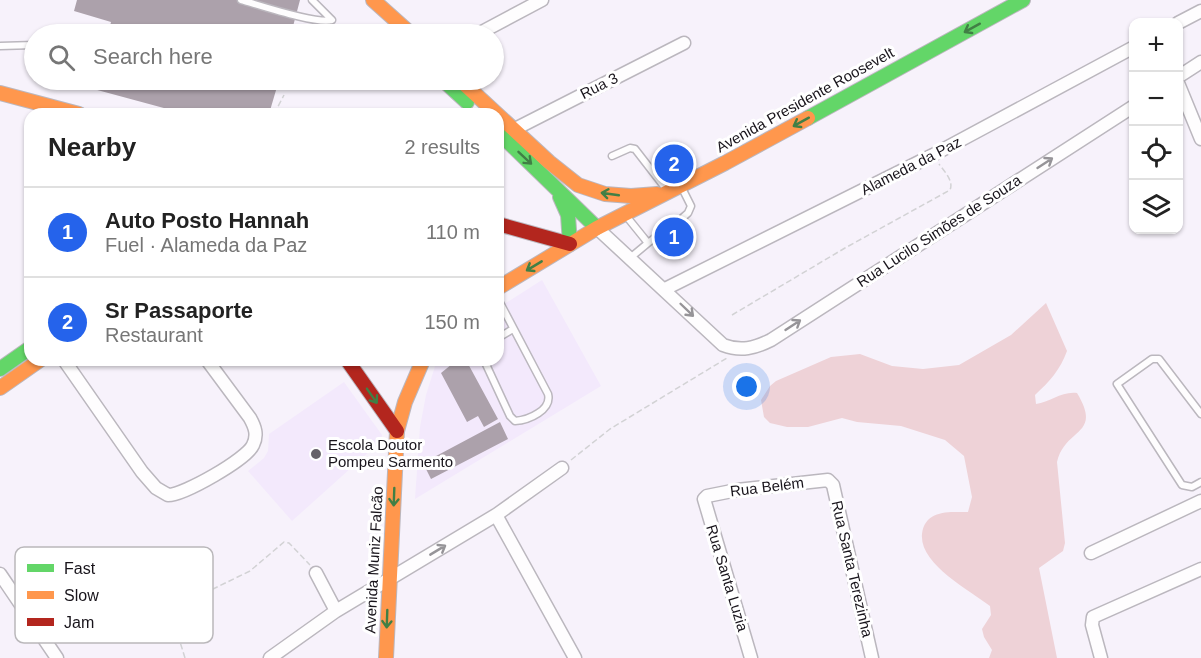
<!DOCTYPE html>
<meta charset="utf-8">
<style>
:root{--surface:#fff;--page:#f2f2f2;--text:#222;--muted:#767676;--line:#e0e0e0;--accent:#2563eb}
body{margin:0;font-family:Arial,sans-serif;background:var(--page);color:var(--text)}
.controls{position:absolute;right:18px;top:18px;display:grid;overflow:hidden;border-radius:12px;box-shadow:0 2px 4px #0004}
.controls button{width:54px;height:54px;display:grid;place-items:center;padding:0;border:0;border-bottom:2px solid var(--line);background:var(--surface);color:var(--text);font:30px sans-serif}
.you{position:absolute;left:747px;top:387px;width:21px;height:21px;margin:-15px;border:4px solid #fff;border-radius:50%;background:#1a73e8;box-shadow:0 0 0 9px #1a73e833}
.badge{display:grid;place-items:center;width:39px;height:39px;border-radius:50%;background:var(--accent);color:#fff;font-size:20px;font-weight:700}
.pin{position:absolute;translate:-50% -50%;border:3px solid #fff;box-shadow:0 2px 6px #0006}
.list{margin:0;padding:0;list-style:none}
h2{display:flex;justify-content:space-between;align-items:center;height:78px;margin:0;padding:0 24px;font-size:26px}
h2 small{font-size:20px;font-weight:400;color:var(--muted)}
.list li{display:grid;grid-template-columns:39px 1fr auto;gap:18px;align-items:center;box-sizing:border-box;height:90px;padding:0 24px;border-top:2px solid var(--line)}
.list b{display:block;font-size:22px;white-space:nowrap}
.list p{margin:0;font-size:20px;white-space:nowrap;color:var(--muted)}
.list em{font-size:20px;font-style:normal;color:var(--muted)}
.icon{flex:none;width:33px;height:33px;fill:none;stroke:currentColor;stroke-width:2;stroke-linecap:round;stroke-linejoin:round}
.map{position:relative;flex:none;width:1201px;height:658px;overflow:hidden}
.search{position:absolute;background:var(--surface);box-shadow:0 2px 4px #0004;left:24px;top:24px;width:480px;height:66px;display:flex;align-items:center;gap:15px;box-sizing:border-box;padding:0 21px;border-radius:33px;color:var(--muted);font-size:22px}
.panel{position:absolute;background:var(--surface);box-shadow:0 2px 4px #0004;left:24px;top:108px;width:480px;height:258px;border-radius:18px}
.map>svg:first-child{display:block}
.built{fill:#f3e9fc}
.green{fill:#eed2d7}
.building{fill:#aca1ab}
.lines{fill:none;stroke-linecap:round;stroke-linejoin:round}
.lane-casing{stroke:#bbb7be;stroke-width:9}
.street-casing{stroke:#bbb7be;stroke-width:15}
.fast-casing{stroke:#bbb7be;stroke-width:16}
.slow-casing{stroke:#bbb7be;stroke-width:16}
.jam-casing{stroke:#bbb7be;stroke-width:16}
.path{stroke:#d2d2d4;stroke-width:1.5;stroke-dasharray:6 3;stroke-linecap:butt}
.lane{stroke:#fefdfe;stroke-width:6}
.street{stroke:#fefdfe;stroke-width:12}
.fast{stroke:#63d668;stroke-width:14}
.slow{stroke:#ff974d;stroke-width:14}
.jam{stroke:#b3261e;stroke-width:14}
.oneway{stroke:#417f45}
.oneway2{stroke:#969498}
.poi-dot{fill:#666269;stroke:#fff;stroke-width:2}
.labels{text-anchor:middle;stroke-width:6;stroke-linejoin:round;paint-order:stroke}
.street-label{font-size:15px;fill:#18141b;stroke:#fff}
.poi-label{font-size:15px;fill:#18141b;stroke:#fff;text-anchor:start}
.key{fill:#fff;stroke:#bab8bb;stroke-width:1.5}
.key-label{font-size:16px;fill:#18141b}
</style>
<div class="map">
<svg width="1201" height="658" viewBox="0 0 1201 658">
<rect width="100%" height="100%" fill="#f7f2fb"/>
<path class="built" d="M542 280 601 386 415 499 420 427 426 395 437 360H498V308Z
M344 382 382 435 381 441 292 521 248 471 264 458 268 451 269 434Z"/>
<path class="green" d="M1046 303 1067 351C1060 370 1050 381 1035 395L1036 404C1050 402 1062 391 1077 393 1103 436 1065 427 1057 462L1065 543 1063 551 1039 568 1057 658H989L992 650 984 637 982 629 991 615 990 606C969 590 919 564 922 534 925 509 950 512 968 512L972 497 964 456 945 440 901 426 857 422 842 418 808 427H787L770 423 764 417 761 400 770 386 776 381 831 357 860 354 892 366 923 369 959 365 1011 335Z"/>
<path class="building" d="M77 0H300L291 34H108L111 22 74 11Z
M77 80H279L269 114H186L75 84Z
M676 148 689 169 671 179 659 160Z
M457 360H466L498 419 484 427 478 416 467 422 441 373Z
M500 422 508 439 431 479 423 463Z"/>
<g class="lines">
<g class="lane-casing">
<path id="lane" d="M241 0C259 5 318 25 332 20
M312 0 332 20
M0 46 34 45
M612 156 630 148 635 149 666 189
M627 217 648 243 657 236
M680 220 688 213 691 206 682 188
M630 258 648 243
M498 338 513 329
M484 360 510 416 515 421C529 420 552 410 548 394L498 299
M1201 414 1159 359H1152L1117 384 1182 485 1192 487 1201 482"/>
</g>
<g class="street-casing">
<path id="street" d="M1178 23 1201 11
M478 34 542 0
M1178 77 1201 62
M1178 83 1201 139
M515 129 684 43
M597 228 723 345C741 352 755 348 771 340L1134 106
M665 289 933 155 1134 47
M64 360 142 472 156 488 168 495C184 495 247 459 253 445 258 435 255 427 250 418L207 360
M496 515 575 658
M1091 553 1201 501
M316 573 336 611
M0 574 57 658
M270 658 336 611 496 515 562 468
M751 658 704 499 707 496 737 490 828 480 833 485 872 658
M1101 658 1092 625 1093 617 1201 569"/>
</g>
<g class="fast-casing">
<path id="fast" d="M443 80 467 102
M808 118 1023 0
M498 132 597 228
M560 197 568 215 570 244
M0 369 30 348"/>
</g>
<g class="slow-casing">
<path id="slow" d="M373 0 411 34
M460 80 549 162 578 185 605 194 631 196 657 194
M0 93 79 114
M498 288 597 228 725 163 808 118
M0 388 40 360
M386 658 397 431 405 402 423 360"/>
</g>
<g class="jam-casing">
<path id="jam" d="M498 224 570 244
M347 360 397 431"/>
</g>
<path class="path" d="M274 114 284 95
M732 315 845 248 950 190C954 181 944 171 939 164
M571 460 610 429 727 358
M185 658 173 619 213 589 250 571 284 542 289 543 310 565"/>
<use href="#lane" class="lane"/>
<use href="#street" class="street"/>
<use href="#fast" class="fast"/>
<use href="#slow" class="slow"/>
<use href="#jam" class="jam"/>
</g>
<defs><path id="oneway-shaft" d="M-6 0H5M1.5-3L5.5 0L1.5 3" fill="none" stroke-width="1.6" stroke-linecap="round" stroke-linejoin="round" transform="scale(1.5)"/></defs>
<g class="oneway">
<use href="#oneway-shaft" transform="translate(972 28) rotate(151)"/>
<use href="#oneway-shaft" transform="translate(801 122) rotate(151)"/>
<use href="#oneway-shaft" transform="translate(525 158) rotate(43)"/>
<use href="#oneway-shaft" transform="translate(610 194) rotate(-172)"/>
<use href="#oneway-shaft" transform="translate(534 266) rotate(149)"/>
<use href="#oneway-shaft" transform="translate(372 396) rotate(55)"/>
<use href="#oneway-shaft" transform="translate(394 497) rotate(92)"/>
<use href="#oneway-shaft" transform="translate(387 619) rotate(92)"/>
</g>
<g class="oneway2">
<use href="#oneway-shaft" transform="translate(1045 163) rotate(-33)"/>
<use href="#oneway-shaft" transform="translate(687 310) rotate(44)"/>
<use href="#oneway-shaft" transform="translate(793 325) rotate(-33)"/>
<use href="#oneway-shaft" transform="translate(438 550) rotate(-31)"/>
</g>
<circle class="poi-dot" cx="316" cy="454" r="6"/>
<g class="labels">
<g class="street-label">
<text transform="translate(599 86) rotate(-27)" y="5">Rua 3</text>
<text transform="translate(805 100) rotate(-29)" y="5">Avenida Presidente Roosevelt</text>
<text transform="translate(911 166) rotate(-27)" y="5">Alameda da Paz</text>
<text transform="translate(939 231) rotate(-33)" y="5">Rua Lucilo Simões de Souza</text>
<text transform="translate(767 487) rotate(-7)" y="5">Rua Belém</text>
<text transform="translate(374 560) rotate(-87)" y="5">Avenida Muniz Falcão</text>
<text transform="translate(852 569) rotate(77)" y="5">Rua Santa Terezinha</text>
<text transform="translate(727 578) rotate(73)" y="5">Rua Santa Luzia</text>
</g>
<g class="poi-label">
<text x="328" y="450">Escola Doutor<tspan x="328" dy="17">Pompeu Sarmento</tspan></text>
</g>
</g>
<rect x="15" y="547" width="198" height="96" rx="9" class="key"/>
<rect x="27" y="564" width="27" height="8" fill="#63d668"/>
<rect x="27" y="591" width="27" height="8" fill="#ff974d"/>
<rect x="27" y="618" width="27" height="8" fill="#b3261e"/>
<g class="key-label">
<text x="64" y="574">Fast</text>
<text x="64" y="601">Slow</text>
<text x="64" y="628">Jam</text>
</g>
</svg>
<div class="controls">
<button>+</button>
<button>−</button>
<button><svg class="icon" aria-label="locate" viewBox="0 0 24 24"><circle cx="12" cy="12" r="6"/><path d="M12 2v4M12 18v4M2 12h4M18 12h4"/></svg></button>
<button><svg class="icon" aria-label="layers" viewBox="0 0 24 24"><path d="M12 4l9 5-9 5-9-5zM3 14l9 5 9-5"/></svg></button>
</div>
<div class="you"></div>
<div class="pin badge" style="left:674px;top:237px">1</div>
<div class="pin badge" style="left:674px;top:164px">2</div>
<div class="search"><svg class="icon" aria-label="search" viewBox="0 0 24 24"><circle cx="10" cy="10" r="6"/><path d="M15 15l6 6"/></svg>Search here</div>
<section class="panel">
<h2>Nearby<small>2 results</small></h2>
<ul class="list">
<li><span class="badge">1</span><div><b>Auto Posto Hannah</b><p>Fuel · Alameda da Paz</p></div><em>110 m</em></li>
<li><span class="badge">2</span><div><b>Sr Passaporte</b><p>Restaurant</p></div><em>150 m</em></li>
</ul>
</section>
</div>
